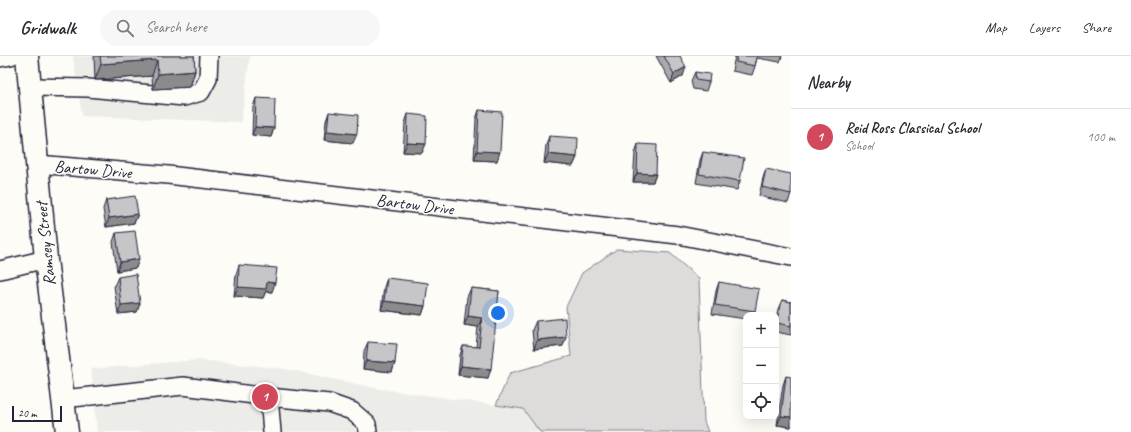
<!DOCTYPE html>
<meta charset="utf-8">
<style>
:root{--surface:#fff;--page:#f7f7f7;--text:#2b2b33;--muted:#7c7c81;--line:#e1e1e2;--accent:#d1495b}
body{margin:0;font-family:Caveat,sans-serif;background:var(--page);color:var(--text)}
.controls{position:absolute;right:12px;bottom:12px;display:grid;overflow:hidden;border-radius:8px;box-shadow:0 4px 16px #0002}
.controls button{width:36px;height:36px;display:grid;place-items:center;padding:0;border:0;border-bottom:1px solid var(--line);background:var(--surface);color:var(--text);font:20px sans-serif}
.scale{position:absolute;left:12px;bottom:10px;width:50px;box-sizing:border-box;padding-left:4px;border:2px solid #22223b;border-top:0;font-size:11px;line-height:14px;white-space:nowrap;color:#22223b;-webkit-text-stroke:3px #fdfcf7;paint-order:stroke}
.you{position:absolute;left:498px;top:257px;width:14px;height:14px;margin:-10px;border:3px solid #fff;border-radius:50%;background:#1a73e8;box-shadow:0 0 0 6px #1a73e833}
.badge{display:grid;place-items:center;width:26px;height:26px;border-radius:50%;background:var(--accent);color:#fff;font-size:13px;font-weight:700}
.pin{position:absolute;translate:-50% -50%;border:2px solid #fff;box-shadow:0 1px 4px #0006}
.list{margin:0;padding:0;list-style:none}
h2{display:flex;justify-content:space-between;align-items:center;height:52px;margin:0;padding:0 16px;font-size:17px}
h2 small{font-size:13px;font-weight:400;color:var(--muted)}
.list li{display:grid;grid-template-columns:26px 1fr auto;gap:12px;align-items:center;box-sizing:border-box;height:56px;padding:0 16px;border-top:1px solid var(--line)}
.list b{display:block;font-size:15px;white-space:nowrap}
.list p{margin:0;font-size:13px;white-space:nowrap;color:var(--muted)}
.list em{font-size:13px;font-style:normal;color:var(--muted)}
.icon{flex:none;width:22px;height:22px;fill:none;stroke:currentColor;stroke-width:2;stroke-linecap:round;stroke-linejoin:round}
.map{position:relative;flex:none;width:791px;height:376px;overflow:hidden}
header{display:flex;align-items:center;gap:24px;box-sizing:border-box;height:56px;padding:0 20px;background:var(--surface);border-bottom:1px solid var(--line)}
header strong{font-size:19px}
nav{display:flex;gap:22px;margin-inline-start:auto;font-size:14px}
.search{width:280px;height:36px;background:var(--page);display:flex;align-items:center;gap:10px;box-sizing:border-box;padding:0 14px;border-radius:22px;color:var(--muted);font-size:15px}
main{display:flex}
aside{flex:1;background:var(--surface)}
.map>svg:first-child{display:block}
.built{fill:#ecece9}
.green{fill:#dddcdb;stroke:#807f8b}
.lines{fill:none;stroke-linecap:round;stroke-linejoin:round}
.minor-casing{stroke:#22223b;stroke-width:20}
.major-casing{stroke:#22223b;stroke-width:25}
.minor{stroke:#fdfcf7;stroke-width:17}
.major{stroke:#fdfcf7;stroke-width:22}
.wall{fill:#aaaaac;stroke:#22223b}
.shaded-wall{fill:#8b8b8c;stroke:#22223b}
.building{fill:#c6c6c8;stroke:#22223b}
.labels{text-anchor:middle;stroke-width:3;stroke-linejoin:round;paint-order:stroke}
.street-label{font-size:17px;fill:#22223b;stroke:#fdfcf7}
</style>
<header>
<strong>Gridwalk</strong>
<div class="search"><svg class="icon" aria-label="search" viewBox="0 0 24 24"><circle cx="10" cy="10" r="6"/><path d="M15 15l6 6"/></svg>Search here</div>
<nav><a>Map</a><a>Layers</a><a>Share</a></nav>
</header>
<main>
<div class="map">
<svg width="791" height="376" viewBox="0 0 791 376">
<rect width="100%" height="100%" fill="#fdfcf7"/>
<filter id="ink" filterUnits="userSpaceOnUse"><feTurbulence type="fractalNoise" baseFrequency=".025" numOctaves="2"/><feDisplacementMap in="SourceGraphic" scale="8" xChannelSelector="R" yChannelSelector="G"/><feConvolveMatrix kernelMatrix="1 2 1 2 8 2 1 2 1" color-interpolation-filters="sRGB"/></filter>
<g filter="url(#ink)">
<path class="built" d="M73 0H250L241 66 82 60Z
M197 304 286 313 375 332 523 353 540 376H97L91 313Z"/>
<path class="green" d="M617 193 670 197 699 223 704 365 708 376H540L523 353 496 349 510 317 571 300 566 251 582 217Z"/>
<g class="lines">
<g class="minor-casing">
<path id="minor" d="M0 2 11 0
M31 31 88 32 184 41 201 36 208 23 209 0
M37 108 168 119 678 179 791 201
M0 214 46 203
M269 341 329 347 352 355 367 368 368 376
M63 343 183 330 269 341 272 376"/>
</g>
<g class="major-casing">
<path id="major" d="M27 0 46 203 67 376"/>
</g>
<use href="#minor" class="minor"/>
<use href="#major" class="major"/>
</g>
<path class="wall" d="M94 0H194L195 15 190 31 153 33 152 20 95 24Z
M656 0H680L683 20 671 27Z
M735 0H782L780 6 757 2 755 10 752 19 732 15Z
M695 16 709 26 706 35 693 33 691 25Z
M256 42 274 72 271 81 252 79 253 51Z
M479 54 497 105 474 104 476 63Z
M329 56 353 87 324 84 326 65Z
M408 58 422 97 403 96 405 67Z
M549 80 577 101 573 110 544 107 546 89Z
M638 88 656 118 653 126H633L635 97Z
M703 96 740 125 737 134 696 127 700 104Z
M766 113 791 137 788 147 759 140 763 122Z
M106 144 138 158 134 167 106 171 103 153Z
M116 177 136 212 117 215 113 186Z
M239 209 272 236 266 235 263 242 234 240 236 218Z
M118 221 140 247 137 256 118 258 114 230Z
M387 222 425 250 422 259 381 254 384 231Z
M719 226 755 255 754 259H746V263L712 258 716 235Z
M471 232 499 235 488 322 458 319 460 299 463 290 476 291 478 271 464 269 467 241Z
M782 244 791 246V279L776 276V264L778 253Z
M536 265 563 290 534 293 532 274Z
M368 286 395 307 392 316 363 313 364 295Z
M786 320 791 371 777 369 783 329Z"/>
<path class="shaded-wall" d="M157 4 152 20 95 24 101 8Z
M686 11 683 20 671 27 674 18Z
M195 15 190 31 153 33 158 18Z
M255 71 274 72 271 81 252 79Z
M327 75 357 78 353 87 324 84Z
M407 87 426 88 422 97 403 96Z
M477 95 500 96 497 105 474 104Z
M548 98 577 101 573 110 544 107Z
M637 117 656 118 653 126H633Z
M138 158 134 167 106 171 109 162Z
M139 203 136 212 117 215 120 206Z
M267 226 275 227 272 236 266 235 263 242 234 240 238 231Z
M384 245 425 250 422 259 381 254Z
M140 247 137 256 118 258 121 249Z
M468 260 482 262 478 271 464 269Z
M566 281 563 290 534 293 537 284Z
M366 305 395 307 392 316 363 313Z
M461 310 491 313 488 322 458 319Z
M781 360 791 361V371L777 369Z"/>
<path class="building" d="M100 0H194L195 15 158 18 157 4 101 8Z
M664 0H680L686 11 674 18Z
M737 0H757L755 10 736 6Z
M695 16 710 18 709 26 696 24Z
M256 42 275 43 274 72 255 71Z
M479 54 502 56 500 96 477 95Z
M329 56 358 59 357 78 327 75Z
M408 58 427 60 426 88 407 87Z
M549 80 578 82 577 101 548 98Z
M638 88 657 89 656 118 637 117Z
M703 96 744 102 740 125 699 118Z
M766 113 791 118V138L762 131Z
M135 140 138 158 109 162 106 144Z
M135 175 139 203 120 206 116 177Z
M239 209 277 212 275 227 267 226 266 233 238 231Z
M136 218 140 247 121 249 118 221Z
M387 222 428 227 425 250 384 245Z
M719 226 759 233 755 255 715 249Z
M471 232 499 235 491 313 461 310 463 290 479 291 482 262 468 260Z
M782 244 791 246V270L777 267Z
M565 262 566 281 537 284 536 265Z
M368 286 397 288 395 307 366 305Z
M786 320 791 321V361L781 360Z"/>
</g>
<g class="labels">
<g class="street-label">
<text transform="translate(93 113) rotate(5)" y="6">Bartow Drive</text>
<text transform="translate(415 148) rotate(7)" y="6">Bartow Drive</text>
<text transform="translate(45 188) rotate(-96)" y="6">Ramsey Street</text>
</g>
</g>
</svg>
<div class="controls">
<button>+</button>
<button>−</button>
<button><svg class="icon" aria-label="locate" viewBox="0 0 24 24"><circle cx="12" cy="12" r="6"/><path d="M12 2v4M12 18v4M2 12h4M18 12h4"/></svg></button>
</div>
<div class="scale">20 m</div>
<div class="you"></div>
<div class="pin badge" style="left:265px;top:341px">1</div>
</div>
<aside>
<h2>Nearby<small></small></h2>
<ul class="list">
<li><span class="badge">1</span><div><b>Reid Ross Classical School</b><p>School</p></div><em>100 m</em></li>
</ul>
</aside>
</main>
